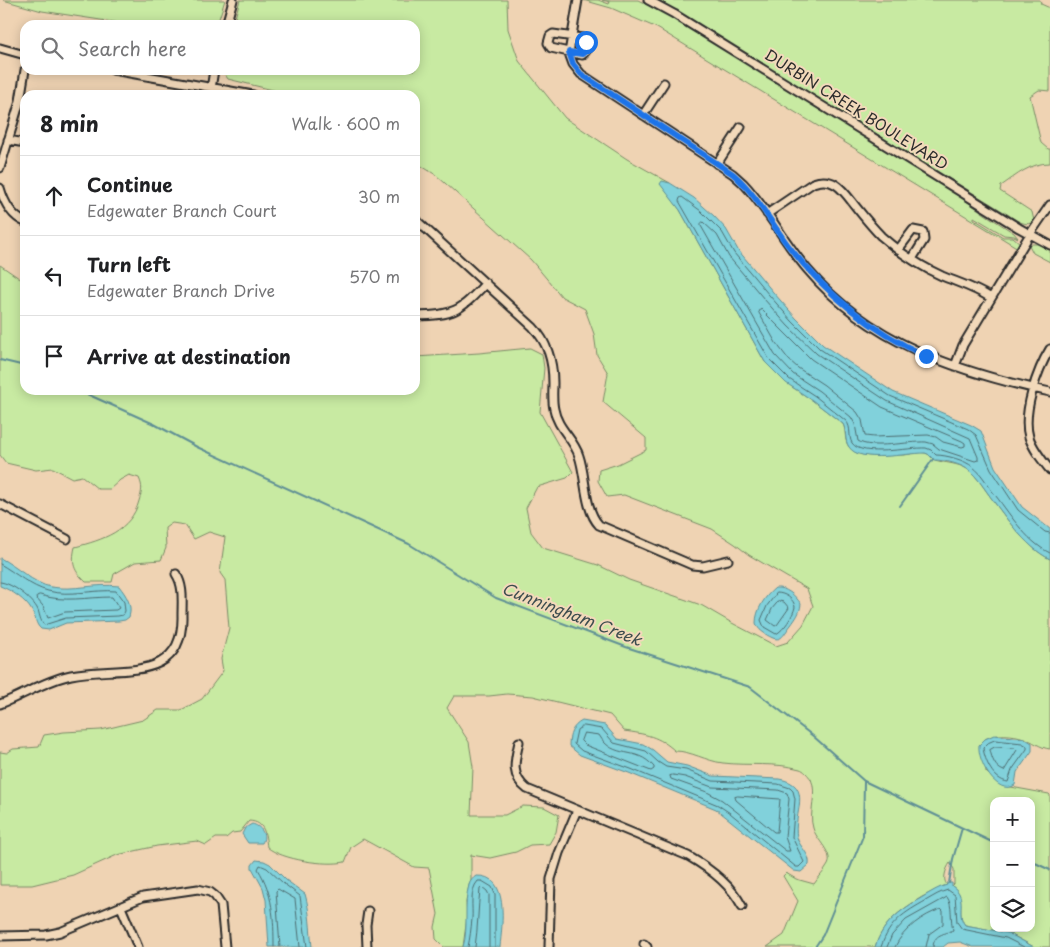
<!DOCTYPE html>
<meta charset="utf-8">
<style>
:root{--surface:#fff;--page:#f2f2f2;--text:#202124;--muted:#757577;--line:#e0e0e0}
body{margin:0;font-family:"Playpen Sans",sans-serif;background:var(--page);color:var(--text)}
.controls{position:absolute;right:15px;bottom:15px;display:grid;overflow:hidden;border-radius:10px;box-shadow:0 2px 12px #0003}
.controls button{width:45px;height:45px;display:grid;place-items:center;padding:0;border:0;border-bottom:1px solid var(--line);background:var(--surface);color:var(--text);font:25px sans-serif}
.stop{position:absolute;width:15px;height:15px;margin:-11px;border:4px solid #1a73e8;border-radius:50%;background:#fff}
.stop.end{background:#1a73e8;border-color:#fff;box-shadow:0 1px 5px #0008}
.list{margin:0;padding:0;list-style:none}
h2{display:flex;justify-content:space-between;align-items:center;height:65px;margin:0;padding:0 20px;font-size:21px}
h2 small{font-size:16px;font-weight:400;color:var(--muted)}
.list li{display:grid;grid-template-columns:32px 1fr auto;gap:15px;align-items:center;box-sizing:border-box;height:80px;padding:0 20px;border-top:1px solid var(--line)}
.list b{display:block;font-size:19px;white-space:nowrap}
.list p{margin:0;font-size:16px;white-space:nowrap;color:var(--muted)}
.list em{font-size:16px;font-style:normal;color:var(--muted)}
.icon{flex:none;width:28px;height:28px;fill:none;stroke:currentColor;stroke-width:2;stroke-linecap:round;stroke-linejoin:round}
.map{position:relative;flex:none;width:1050px;height:947px;overflow:hidden}
.search{position:absolute;background:var(--surface);box-shadow:0 2px 12px #0003;left:20px;top:20px;width:400px;height:55px;display:flex;align-items:center;gap:12px;box-sizing:border-box;padding:0 18px;border-radius:15px;color:var(--muted);font-size:19px}
.panel{position:absolute;background:var(--surface);box-shadow:0 2px 12px #0003;left:20px;top:90px;width:400px;height:305px;border-radius:15px}
.map>svg:first-child{display:block}
.green{fill:#c8eaa2;stroke:#7a8a66;fill-rule:evenodd}
.water{fill:#81d1db;stroke:#5f8f95}
.lines{fill:none;stroke-linecap:round;stroke-linejoin:round}
.shore{stroke:#4d6d71;stroke-width:1}
.stream{stroke:#5f8f95;stroke-width:2}
.minor-casing{stroke:#2b2b2b;stroke-width:11}
.minor{stroke:#f2d9ba;stroke-width:7}
.route{stroke:#1a73e8;stroke-width:6}
.labels{text-anchor:middle;stroke-width:4;stroke-linejoin:round;paint-order:stroke}
.street-label{font-size:15px;fill:#2b2b2b;stroke:#f2d9ba}
.water-label{font-size:16px;font-style:italic;fill:#3c4c4e;stroke:#f2d9ba}
</style>
<div class="map">
<svg width="1050" height="947" viewBox="0 0 1050 947">
<rect width="100%" height="100%" fill="#efd3b3"/>
<filter id="ink" filterUnits="userSpaceOnUse"><feTurbulence type="fractalNoise" baseFrequency=".02" numOctaves="2"/><feDisplacementMap in="SourceGraphic" scale="10" xChannelSelector="R" yChannelSelector="G"/><feConvolveMatrix kernelMatrix="1 2 1 2 8 2 1 2 1" color-interpolation-filters="sRGB"/></filter>
<g filter="url(#ink)">
<path class="green" d="M3 0H225L217 25H133L42 11Z
M240 0H507L508 29 519 61 565 118 627 159 670 183 667 182 670 196 680 210 765 362 792 387 812 400 843 424C847 432 843 442 851 449 861 460 889 455 903 455 910 455 918 451 925 453 930 454 931 458 935 460 944 463 958 463 967 469 976 475 981 484 987 492 1003 514 1025 547 1050 559V749C1040 748 1033 741 1024 738 1013 734 995 733 985 739L986 772C994 779 1000 788 1011 787L1049 794 1050 795V947H1034L1008 933 965 925C955 913 968 897 952 886L954 884V869L950 863C946 869 942 879 947 885 938 888 931 893 922 897 901 910 883 922 875 947H767L784 935 798 901 783 876 786 873 796 879 814 884C818 878 824 872 828 865 834 853 816 840 813 828 808 813 818 794 811 779 808 775 804 770 800 769 775 762 748 766 723 763 706 761 691 751 675 751 659 736 645 734 624 731L610 715 533 696 507 694 489 696H454L447 708 469 742 473 767 471 815H505L523 806 544 807 559 815 556 832 549 844 530 845 516 852 490 858 471 855V881L469 885 466 902 467 917 463 947H444L436 939 435 927 438 914 429 868 414 867 363 839 351 847 345 862C326 866 282 860 267 847 265 833 265 822 249 821L240 832 232 833 226 838H216L206 845 197 841 157 846 117 855 73 875 32 885H0V752L7 753 13 749 39 747 44 735 64 732 101 730 143 720 158 710H181L202 699 223 671 221 659 229 628 225 580 220 573 225 537 209 532 194 539 185 525 172 523 165 528 166 548 161 560 135 562 114 574 112 582H86C74 571 71 564 75 547 102 540 131 531 139 501 142 491 143 487 139 478L129 475 120 480 110 489H98L82 476 72 478 53 468 36 470 6 463 0 455V265L19 278 25 281V390H415V357L479 353 530 348 542 354 544 368 540 412 573 472 567 478 537 487 526 508 531 532 543 548 598 565 629 580 701 605 732 623 776 646 788 642 803 625 813 606 807 589 749 555 735 544 712 529 624 495 607 497 598 481 599 470 618 464 646 450V438L603 402 608 373 597 355 594 334 585 309 562 297 531 260 436 175 415 162V95H293L228 79 222 70H415V25H233ZM994 801H1031V928H994Z
M583 0H598L609 4 610 2 602 0H638L666 14C746 62 825 110 904 159 942 183 977 210 1014 233L1018 238 1014 236 1004 235 974 217V219L1003 237H1013L1020 243 1018 248 657 28 611 8Z
M658 0H1040L1041 4 1050 8V91L1039 90 1030 96 1041 143 1048 149H1050V163C1030 163 1017 175 1001 186L1000 191 1032 212 1034 221C1025 229 1013 217 1004 212Z
M1032 244H1037L1050 250V262L1033 253 1029 245Z"/>
<path class="water" d="M662 181 670 183 694 198 714 216 726 229 738 250 773 292 796 318 823 345 893 392 971 425 981 431 995 467 1022 507 1050 529V559C1025 547 1003 514 987 492 982 485 977 477 970 471 962 464 944 460 934 460L928 454 925 453C906 453 860 464 849 447 844 440 847 431 843 424L812 400 786 383 765 362 680 210 660 184Z
M0 558C16 566 34 584 51 587 74 591 96 583 119 586 126 595 133 605 129 617L125 620 119 621 66 623 49 630 41 629C35 624 36 617 32 611 26 600 11 590 0 586Z
M775 588C786 587 795 595 801 604 800 613 796 618 791 625 782 636 782 644 767 635 761 631 758 629 756 623 756 610 765 596 775 588Z
M582 721 605 725 617 739 643 744 653 750 667 762 687 766 713 776 779 779C815 785 792 814 797 837 799 847 811 854 809 865L801 872 794 871 716 809 629 773 580 755 569 746C569 735 572 726 582 721Z
M994 735 1024 738 1032 743V751L1017 772 1015 785C997 797 977 761 979 745L985 739Z
M252 824C261 826 267 835 262 843H248L242 834 245 828Z
M256 860 264 861 270 864 286 880 305 894C310 911 310 929 312 947H269L266 900 263 888 252 868V865Z
M476 876C510 874 502 925 500 947H463C469 927 463 905 469 885 470 881 473 878 476 876Z
M947 883H952V886C969 897 955 913 965 925L1008 933 1034 947H973L960 942 948 943 943 947H875C884 920 903 909 926 895 933 891 939 887 947 885Z"/>
<g class="lines">
<path class="shore" d="M703 222 717 235 729 257 764 299 788 326 817 354 887 401 970 438 978 457V460L975 461 939 449 933 444 926 442C909 441 871 450 858 441L855 424 851 417 819 391 793 374 775 355 701 226V224Z
M761 309 811 359 882 407 962 441 965 443V446L962 447 943 442 936 437 928 435 874 437 865 436 862 420 857 412 824 385 798 368 789 360 776 343 759 313Z
M1050 533 1045 532 1018 510 991 469 976 435 968 429 890 396 820 349 792 321 769 295 734 253 722 232 701 211 682 197 680 198 679 201 769 359 789 379 815 396 846 421C852 428 848 436 852 443 862 458 909 447 926 448L931 450 936 455C946 455 965 460 973 467 981 473 986 482 992 491 1009 512 1025 541 1050 553
M0 564C16 573 31 587 48 591 70 597 94 589 116 591L124 602 125 611 123 615 118 616 66 618 44 625C40 620 40 616 38 610 33 599 12 583 0 582
M777 593C785 593 794 599 795 607 793 616 784 630 776 634L764 627 761 620 767 606Z
M40 595C63 603 88 597 112 597L119 608 116 610 65 612 48 618 43 606 36 598 37 596Z
M779 601 784 602 789 608 777 625 775 626 767 620 772 609Z
M584 726 602 729 614 743 646 751 658 762 666 767 686 770 713 781 778 784 790 788 793 791 795 799 792 837 804 862 799 867H796L730 813 718 805 631 769 582 751 574 744 577 730Z
M584 733 599 735C614 761 636 745 654 767V769L651 771 585 745 581 741Z
M995 740 1022 743 1027 746V749L1012 770 1008 782C993 780 985 761 983 748L988 743Z
M995 747 1015 748 1017 750 1004 771C995 768 992 759 990 750Z
M673 775 685 777 712 787 778 790 787 793 789 799 785 837 790 851H786L722 800 707 792 671 779 670 776Z
M738 796 780 799 777 832H774L736 800 735 797Z
M274 947C274 919 273 893 258 869L260 865 267 868 283 883 300 896 307 947
M280 947 276 891 278 889 295 899 300 947
M468 947C470 938 471 929 472 919 473 907 469 891 478 881H482L492 887 495 894V947
M475 947C478 928 478 908 480 889L482 887 487 891 489 895V947
M881 947C890 921 904 913 927 900 934 896 940 892 948 890L955 895 957 922 962 929 1006 938 1024 947
M887 947 892 935 906 920 947 897C953 905 950 920 953 930 944 935 934 933 933 947
M895 947C903 929 923 915 941 909L943 911V924L929 934 926 947"/>
<path class="stream" d="M0 360 25 366
M78 390 154 424 197 447 409 544 496 598 626 647 750 687 813 736 864 781 994 843
M900 506 933 459
M1031 861 1050 870
M949 883 953 859 962 828
M815 947 823 935 863 836 864 782"/>
<g class="minor-casing">
<path id="minor" d="M578 0 569 53 573 64 581 74 733 174 743 183C767 208 784 242 807 269 869 343 958 372 1050 392
M648 0 674 14 1019 228 1050 245
M226 25 233 0
M553 34 582 38 586 42V51L582 55 551 48 548 43 550 36Z
M0 48 25 55
M113 70 253 95
M210 95 214 70
M643 115 664 83
M8 140 25 143
M717 164 741 127
M0 168 20 101 25 70
M0 188C4 202 11 216 25 222
M767 214 813 183C835 175 844 192 856 207 864 217 872 227 881 236 899 252 920 266 942 276 959 283 976 288 991 298
M415 219 533 327C548 343 553 361 553 383 553 392 552 401 554 409 557 428 574 439 579 456 586 476 584 509 599 525L692 565 703 566 728 560
M898 250 913 230 923 232 924 240 912 259
M415 316C455 315 459 312 486 283
M1050 349C1037 370 1022 413 1029 437 1033 449 1042 460 1050 470
M955 366 963 345 1030 234 1050 205
M0 504 67 539
M0 704C24 695 46 680 71 675 116 665 184 686 182 615 182 601 184 586 176 574
M519 742C515 760 510 776 527 789L688 856C709 868 731 885 742 906
M121 907 138 947
M0 936 46 935 60 932 143 897 198 889 210 892 215 896 221 905 225 947
M644 944 647 947
M367 947 366 925 368 911
M549 947 551 879 559 853 577 810"/>
</g>
<use href="#minor" class="minor"/>
</g>
</g>
<g class="lines" filter="url(#ink)">
<path class="route" d="M586 42V51L582 54 569 52 573 64 581 74 733 174C756 194 769 220 787 244 825 293 869 330 926 356"/>
</g>
<g class="labels">
<g class="street-label">
<text transform="translate(856 110) rotate(32)" y="5">DURBIN CREEK BOULEVARD</text>
</g>
<g class="water-label">
<text transform="translate(572 614) rotate(21)" y="6">Cunningham Creek</text>
</g>
</g>
</svg>
<div class="controls">
<button>+</button>
<button>−</button>
<button><svg class="icon" aria-label="layers" viewBox="0 0 24 24"><path d="M12 4l9 5-9 5-9-5zM3 14l9 5 9-5"/></svg></button>
</div>
<div class="stop" style="left:586px;top:42px"></div>
<div class="stop end" style="left:926px;top:356px"></div>
<div class="search"><svg class="icon" aria-label="search" viewBox="0 0 24 24"><circle cx="10" cy="10" r="6"/><path d="M15 15l6 6"/></svg>Search here</div>
<section class="panel">
<h2>8 min<small>Walk · 600 m</small></h2>
<ul class="list">
<li><svg class="icon" aria-label="ahead" viewBox="0 0 24 24"><path d="M12 20V5M6 11l6-6 6 6"/></svg><div><b>Continue</b><p>Edgewater Branch Court</p></div><em>30 m</em></li>
<li><svg class="icon" aria-label="left" viewBox="0 0 24 24"><path d="M17 20v-9H6M10 6l-5 5 5 5"/></svg><div><b>Turn left</b><p>Edgewater Branch Drive</p></div><em>570 m</em></li>
<li><svg class="icon" aria-label="arrive" viewBox="0 0 24 24"><path d="M6 21V4h12l-3 4 3 4H6"/></svg><div><b>Arrive at destination</b></div></li>
</ul>
</section>
</div>
